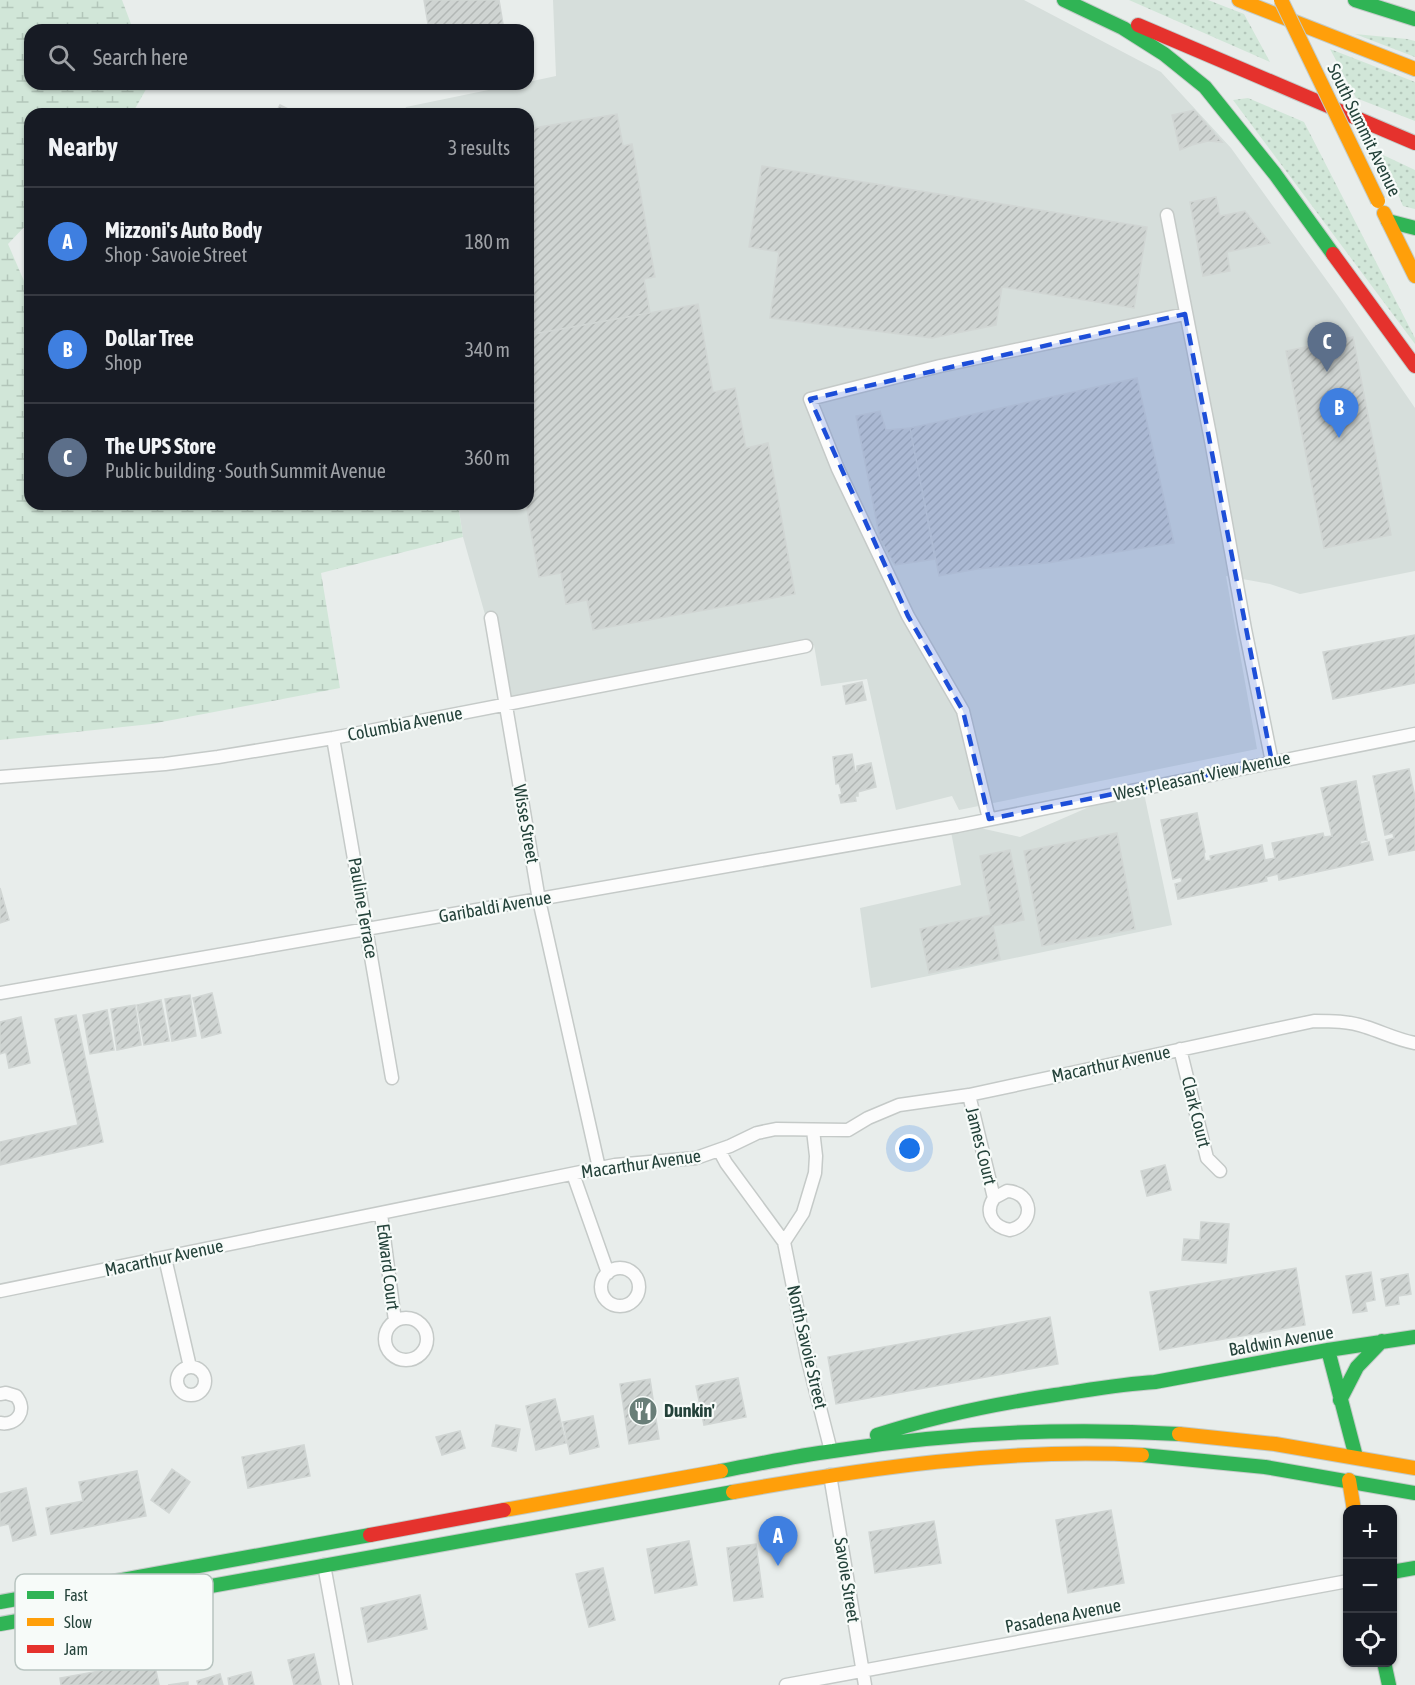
<!DOCTYPE html>
<meta charset="utf-8">
<style>
:root{--surface:#171b24;--page:#242831;--text:#f1f3f6;--muted:#9ea1a6;--line:#363941;--accent:#697e78}
body{margin:0;font-family:"Asap Condensed",sans-serif;background:var(--page);color:var(--text)}
.controls{position:absolute;right:18px;bottom:18px;display:grid;overflow:hidden;border-radius:12px;box-shadow:0 2px 4px #0004}
.controls button{width:54px;height:54px;display:grid;place-items:center;padding:0;border:0;border-bottom:2px solid var(--line);background:var(--surface);color:var(--text);font:30px sans-serif}
.you{position:absolute;left:910px;top:1149px;width:21px;height:21px;margin:-15px;border:4px solid #fff;border-radius:50%;background:#1a73e8;box-shadow:0 0 0 9px #1a73e833}
.badge{display:grid;place-items:center;width:39px;height:39px;border-radius:50%;background:var(--accent);color:#fff;font-size:20px;font-weight:700}
.pin{position:absolute;translate:-50% -50px;filter:drop-shadow(0 2px 3px #0008)}
.pin::after{content:'';position:absolute;top:32px;width:21px;height:18px;background:inherit;clip-path:polygon(0 0,100% 0,50% 100%)}
.list{margin:0;padding:0;list-style:none}
h2{display:flex;justify-content:space-between;align-items:center;height:78px;margin:0;padding:0 24px;font-size:26px}
h2 small{font-size:20px;font-weight:400;color:var(--muted)}
.list li{display:grid;grid-template-columns:39px 1fr auto;gap:18px;align-items:center;box-sizing:border-box;height:108px;padding:0 24px;border-top:2px solid var(--line)}
.list b{display:block;font-size:22px;white-space:nowrap}
.list p{margin:0;font-size:20px;white-space:nowrap;color:var(--muted)}
.list em{font-size:20px;font-style:normal;color:var(--muted)}
.icon{flex:none;width:33px;height:33px;fill:none;stroke:currentColor;stroke-width:2;stroke-linecap:round;stroke-linejoin:round}
.map{position:relative;flex:none;width:1415px;height:1685px;overflow:hidden}
.search{position:absolute;background:var(--surface);box-shadow:0 2px 4px #0004;left:24px;top:24px;width:510px;height:66px;display:flex;align-items:center;gap:15px;box-sizing:border-box;padding:0 21px;border-radius:18px;color:var(--muted);font-size:22px}
.panel{position:absolute;background:var(--surface);box-shadow:0 2px 4px #0004;left:24px;top:108px;width:510px;height:402px;border-radius:18px}
.map>svg:first-child{display:block}
.built{fill:#d6dedb}
.grass{fill:url(#grass-dots)}
.wetland{fill:url(#wetland-marsh)}
.building{fill:url(#building-hatch);stroke:#d1d6d4;stroke-width:1.5}
.lines{fill:none;stroke-linecap:round;stroke-linejoin:round}
.street-casing{stroke:#c5cac8;stroke-width:15}
.fast-casing{stroke:#c3cbc8;stroke-width:16}
.slow-casing{stroke:#c3cbc8;stroke-width:16}
.jam-casing{stroke:#c3cbc8;stroke-width:16}
.street{stroke:#fcfcfc;stroke-width:12}
.fast{stroke:#30b455;stroke-width:14}
.slow{stroke:#ff9f0a;stroke-width:14}
.jam{stroke:#e5322d;stroke-width:14}
.slow-bridge-casing{stroke:#c3cbc8;stroke-width:16;stroke-linecap:butt}
.slow-bridge{stroke:#ff9f0a;stroke-width:14}
.marked{fill:#1d4ed8;fill-opacity:0.2;stroke:#1d4ed8;stroke-width:4.5;stroke-dasharray:12 8;stroke-linejoin:round}
.labels{text-anchor:middle;stroke-width:4.5;stroke-linejoin:round;paint-order:stroke}
.street-label{font-size:18px;fill:#24423a;stroke:#f7fbf9}
.poi-label{font-size:18px;font-weight:bold;fill:#24423a;stroke:#f7fbf9;text-anchor:start}
.key{fill:#f7fbf9;stroke:#b8c4c0;stroke-width:1.5}
.key-label{font-size:16px;fill:#24423a}
</style>
<div class="map">
<svg width="1415" height="1685" viewBox="0 0 1415 1685">
<defs>
<pattern id="grass-dots" width="8" height="8" patternUnits="userSpaceOnUse" patternTransform="scale(1.5)"><rect width="8" height="8" fill="#d1e6d8"/><path d="M2 2h.1M6 6h.1" fill="none" stroke="#b3c6ba" stroke-width="1.8" stroke-linecap="round"/></pattern>
<pattern id="wetland-marsh" width="20" height="14" patternUnits="userSpaceOnUse" patternTransform="scale(1.5)"><rect width="20" height="14" fill="#d1e6d8"/><path d="M1 5h8M5 5V1M11 12h8M15 12V8" fill="none" stroke="#b3c6ba"/></pattern>
<pattern id="building-hatch" width="6" height="6" patternUnits="userSpaceOnUse" patternTransform="scale(1.5)"><rect width="6" height="6" fill="#cfd4d2"/><path d="M-1 1l2-2M0 6l6-6M5 7l2-2" fill="none" stroke="#b2b7b5"/></pattern>
</defs>
<rect width="100%" height="100%" fill="#e8edeb"/>
<path class="built" d="M553 0H1024L1161 72 1231 148 1338 296 1415 408V571L1300 594 1270 584 1226 576 1257 749 959 810 952 796 896 810 867 679 821 686 814 645 509 699 463 537 458 504H528V114H403L406 107 517 84H528V82L556 76Z
M1142 784 1172 925 871 988 860 908 961 885 949 821 1020 837Z"/>
<path class="grass" d="M1129 0H1208L1244 14 1270 62Z
M1355 34 1407 39 1415 41V57Z
M1330 49 1415 82V121L1356 98Z
M1248 98 1304 122 1415 338V344L1233 100Z
M1381 154 1415 170V209L1403 206Z"/>
<path class="wetland" d="M0 0H122L131 24 138 30H30V84H149L132 114H30V221L8 244 24 281 30 280V504H458L463 537 321 573 340 688 151 724 0 740Z"/>
<path class="building" d="M424 0H499L504 30H429Z
M280 105 298 114H275Z
M1194 110 1222 142 1208 141 1192 145 1180 150 1172 115Z
M617 114 623 146 632 144 655 277 644 279 650 313 528 335V129Z
M762 166 1147 227 1134 308 1002 287 996 325 932 338 770 318 779 252 749 247Z
M1216 197 1220 216 1245 211 1270 243 1227 252 1230 271 1203 276 1190 202Z
M698 304 713 392 735 388 746 448 768 443 795 594 593 630 587 600 566 604 561 573 539 577 526 504H528V335Z
M1353 337 1391 535 1324 548 1286 351Z
M1137 378 1174 543 1047 563 977 569 939 576 910 428Z
M880 411 886 430 910 428 935 559 895 565 880 539 856 416Z
M1415 635V683L1333 699 1323 652Z
M862 682 866 700 846 704 843 686Z
M852 754 855 772 857 771V766L871 763 876 787 858 792V796H855L856 801 841 803 839 795 842 794 839 783 836 784 833 757Z
M1409 769 1415 797V850L1389 855 1386 840 1394 838 1393 833 1385 835 1373 776Z
M1356 781 1367 840 1360 841 1361 844 1369 842 1373 860 1279 880 1278 874 1266 877 1267 881 1178 899 1175 884 1182 882 1181 877 1173 879 1161 820 1197 813 1205 852 1204 853 1205 861 1211 860 1210 856 1262 845 1265 860 1275 858 1272 843 1323 833 1324 837 1332 836 1321 788Z
M1117 833 1135 929 1042 946 1024 851Z
M1010 850 1024 920 993 926 1000 959 929 973 920 929 991 915 980 856Z
M0 888 9 920 0 923Z
M212 993 221 1033 202 1038 193 998Z
M190 995 196 1036 172 1041 165 999Z
M161 1000 169 1041 144 1045 137 1005Z
M135 1005 141 1045 117 1050 111 1009Z
M107 1010 114 1050 90 1054 83 1015Z
M76 1015 103 1142 0 1165V1142L78 1125 55 1019Z
M21 1017 30 1063 9 1068 6 1052 0 1054V1022Z
M1165 1165 1171 1190 1147 1196 1141 1171Z
M1201 1222 1229 1224 1226 1263 1182 1260 1184 1239 1200 1240Z
M1296 1268 1305 1325 1160 1350 1150 1292Z
M1371 1272 1375 1300 1365 1302 1367 1311 1353 1313 1346 1276Z
M1408 1274 1411 1294 1398 1296 1399 1304 1386 1306 1381 1279Z
M1050 1317 1058 1364 836 1404 828 1357Z
M738 1378 746 1417 704 1425 696 1386Z
M650 1379 659 1439 629 1444 620 1384Z
M555 1399 566 1443 536 1450 526 1406Z
M593 1416 599 1447 570 1454 563 1422Z
M496 1425 520 1429 516 1451 492 1446Z
M460 1431 465 1448 442 1455 436 1437Z
M304 1445 310 1476 248 1488 242 1457Z
M172 1469 190 1482 169 1513 151 1500Z
M137 1471 146 1516 51 1534 46 1508 83 1501 79 1482Z
M26 1488 36 1535 13 1541 9 1524 0 1526V1494Z
M1111 1510 1124 1583 1068 1593 1056 1520Z
M934 1521 941 1563 875 1573 869 1532Z
M689 1541 697 1585 655 1593 647 1549Z
M756 1544 763 1597 734 1601 727 1548Z
M603 1568 615 1620 589 1627 576 1574Z
M420 1595 427 1629 368 1642 361 1608Z
M314 1654 321 1685H294L288 1660Z
M154 1661 159 1685H61L60 1678Z
M251 1672 254 1685H229L228 1678Z
M220 1674 223 1685H198L197 1681Z
M188 1682V1685H168Z"/>
<g class="lines">
<g class="street-casing">
<path id="street" d="M1167 215 1210 435 1245 629 1272 762
M491 618 539 900 599 1168
M333 738 392 1078
M0 777 165 764 218 757 333 738 806 646
M989 819 963 711 908 616 838 469 810 399 940 366 1185 314
M0 993 957 826 1415 734
M1180 1049 1207 1158 1220 1171
M969 1095 994 1198C984 1213 993 1227 1010 1230 1036 1224 1033 1192 1007 1191L994 1198
M719 1150 726 1163 784 1242 807 1357 831 1451
M573 1174 608 1273
M381 1214 395 1321
M784 1242 803 1213 815 1173 816 1156 813 1130
M165 1258 190 1367
M601 1287a19 19 0 1 1 38 0a19 19 0 1 1-38 0Z
M0 1291 615 1165 696 1158 730 1146 757 1133 776 1129 848 1130 868 1118 899 1105 969 1095 1314 1021C1331 1021 1349 1021 1366 1027 1382 1032 1398 1040 1415 1043
M385 1339a21 21 0 1 1 42 0a21 21 0 1 1-42 0Z
M177 1381a14 14 0 1 1 28 0a14 14 0 1 1-28 0Z
M0 1394 6 1393 16 1396C28 1410 17 1426 0 1423
M830 1475 865 1685
M324 1565 346 1685
M786 1685 1348 1581"/>
</g>
<g class="fast-casing">
<path id="fast" d="M1064 0 1123 28 1164 54 1205 87 1275 174 1333 254
M1355 0 1415 19
M1388 221 1415 228
M1328 1350 1356 1457
M1155 1382 1328 1350 1415 1337
M1340 1400 1357 1367 1382 1341
M877 1435C935 1416 995 1404 1055 1395 1089 1390 1121 1384 1155 1382
M1142 1455 1265 1467 1415 1493
M721 1471C758 1464 795 1456 833 1451 947 1433 1063 1427 1179 1434
M1392 1572 1415 1568
M0 1602 370 1535
M0 1624 733 1492
M1384 1662 1389 1685"/>
</g>
<g class="slow-casing">
<path id="slow" d="M1239 0 1415 69
M1384 213 1415 276
M1179 1434 1275 1444 1415 1468
M1349 1480 1354 1510
M733 1492C868 1468 1004 1448 1142 1455
M504 1510 721 1471"/>
</g>
<g class="jam-casing">
<path id="jam" d="M1138 25 1415 143
M1333 254 1415 366
M370 1535 504 1510"/>
</g>
<use href="#street" class="street"/>
<use href="#fast" class="fast"/>
<use href="#slow" class="slow"/>
<use href="#jam" class="jam"/>
<g class="slow-bridge-casing">
<path id="slow-bridge" d="M1281 0 1378 201"/>
</g>
<use href="#slow-bridge" class="slow-bridge"/>
</g>
<path class="marked" d="M1185 314 1272 762 989 819 963 711 908 616 810 399Z"/>
<defs>
<g id="restaurant-disc" transform="scale(1.5)"><circle r="9.5" fill="#697e78" stroke="#f7fbf9"/><path d="M-5-6h1v4h1v-4h1v4h1v-4h1v5L-1.5 .5V6h-2V.5L-5-1ZM5-6V6H3V1.5H1.5Q1.5-4 5-6Z" fill="#fff"/></g>
</defs>
<g fill-rule="evenodd">
<use href="#restaurant-disc" x="643" y="1411"/>
</g>
<g class="labels">
<g class="street-label">
<text transform="translate(1364 130) rotate(64)" y="6">South Summit Avenue</text>
<text transform="translate(405 724) rotate(-11)" y="6">Columbia Avenue</text>
<text transform="translate(1202 776) rotate(-12)" y="6">West Pleasant View Avenue</text>
<text transform="translate(526 824) rotate(80)" y="6">Wisse Street</text>
<text transform="translate(495 907) rotate(-10)" y="6">Garibaldi Avenue</text>
<text transform="translate(363 908) rotate(80)" y="6">Pauline Terrace</text>
<text transform="translate(1111 1064) rotate(-12)" y="6">Macarthur Avenue</text>
<text transform="translate(1196 1112) rotate(76)" y="6">Clark Court</text>
<text transform="translate(981 1146) rotate(76)" y="6">James Court</text>
<text transform="translate(641 1164) rotate(-8)" y="6">Macarthur Avenue</text>
<text transform="translate(164 1258) rotate(-12)" y="6">Macarthur Avenue</text>
<text transform="translate(388 1267) rotate(83)" y="6">Edward Court</text>
<text transform="translate(1281 1341) rotate(-10)" y="6">Baldwin Avenue</text>
<text transform="translate(807 1347) rotate(77)" y="6">North Savoie Street</text>
<text transform="translate(847 1580) rotate(81)" y="6">Savoie Street</text>
<text transform="translate(1063 1616) rotate(-11)" y="6">Pasadena Avenue</text>
</g>
<g class="poi-label">
<text x="664" y="1417">Dunkin'</text>
</g>
</g>
<rect x="15" y="1574" width="198" height="96" rx="9" class="key"/>
<rect x="27" y="1591" width="27" height="8" fill="#30b455"/>
<rect x="27" y="1618" width="27" height="8" fill="#ff9f0a"/>
<rect x="27" y="1645" width="27" height="8" fill="#e5322d"/>
<g class="key-label">
<text x="64" y="1601">Fast</text>
<text x="64" y="1628">Slow</text>
<text x="64" y="1655">Jam</text>
</g>
</svg>
<div class="controls">
<button>+</button>
<button>−</button>
<button><svg class="icon" aria-label="locate" viewBox="0 0 24 24"><circle cx="12" cy="12" r="6"/><path d="M12 2v4M12 18v4M2 12h4M18 12h4"/></svg></button>
</div>
<div class="you"></div>
<div class="pin badge" style="left:778px;top:1566px;background:#3f7fe0">A</div>
<div class="pin badge" style="left:1339px;top:438px;background:#3f7fe0">B</div>
<div class="pin badge" style="left:1327px;top:372px;background:#5c6f8a">C</div>
<div class="search"><svg class="icon" aria-label="search" viewBox="0 0 24 24"><circle cx="10" cy="10" r="6"/><path d="M15 15l6 6"/></svg>Search here</div>
<section class="panel">
<h2>Nearby<small>3 results</small></h2>
<ul class="list">
<li><span class="badge" style="background:#3f7fe0">A</span><div><b>Mizzoni's Auto Body</b><p>Shop · Savoie Street</p></div><em>180 m</em></li>
<li><span class="badge" style="background:#3f7fe0">B</span><div><b>Dollar Tree</b><p>Shop</p></div><em>340 m</em></li>
<li><span class="badge" style="background:#5c6f8a">C</span><div><b>The UPS Store</b><p>Public building · South Summit Avenue</p></div><em>360 m</em></li>
</ul>
</section>
</div>
